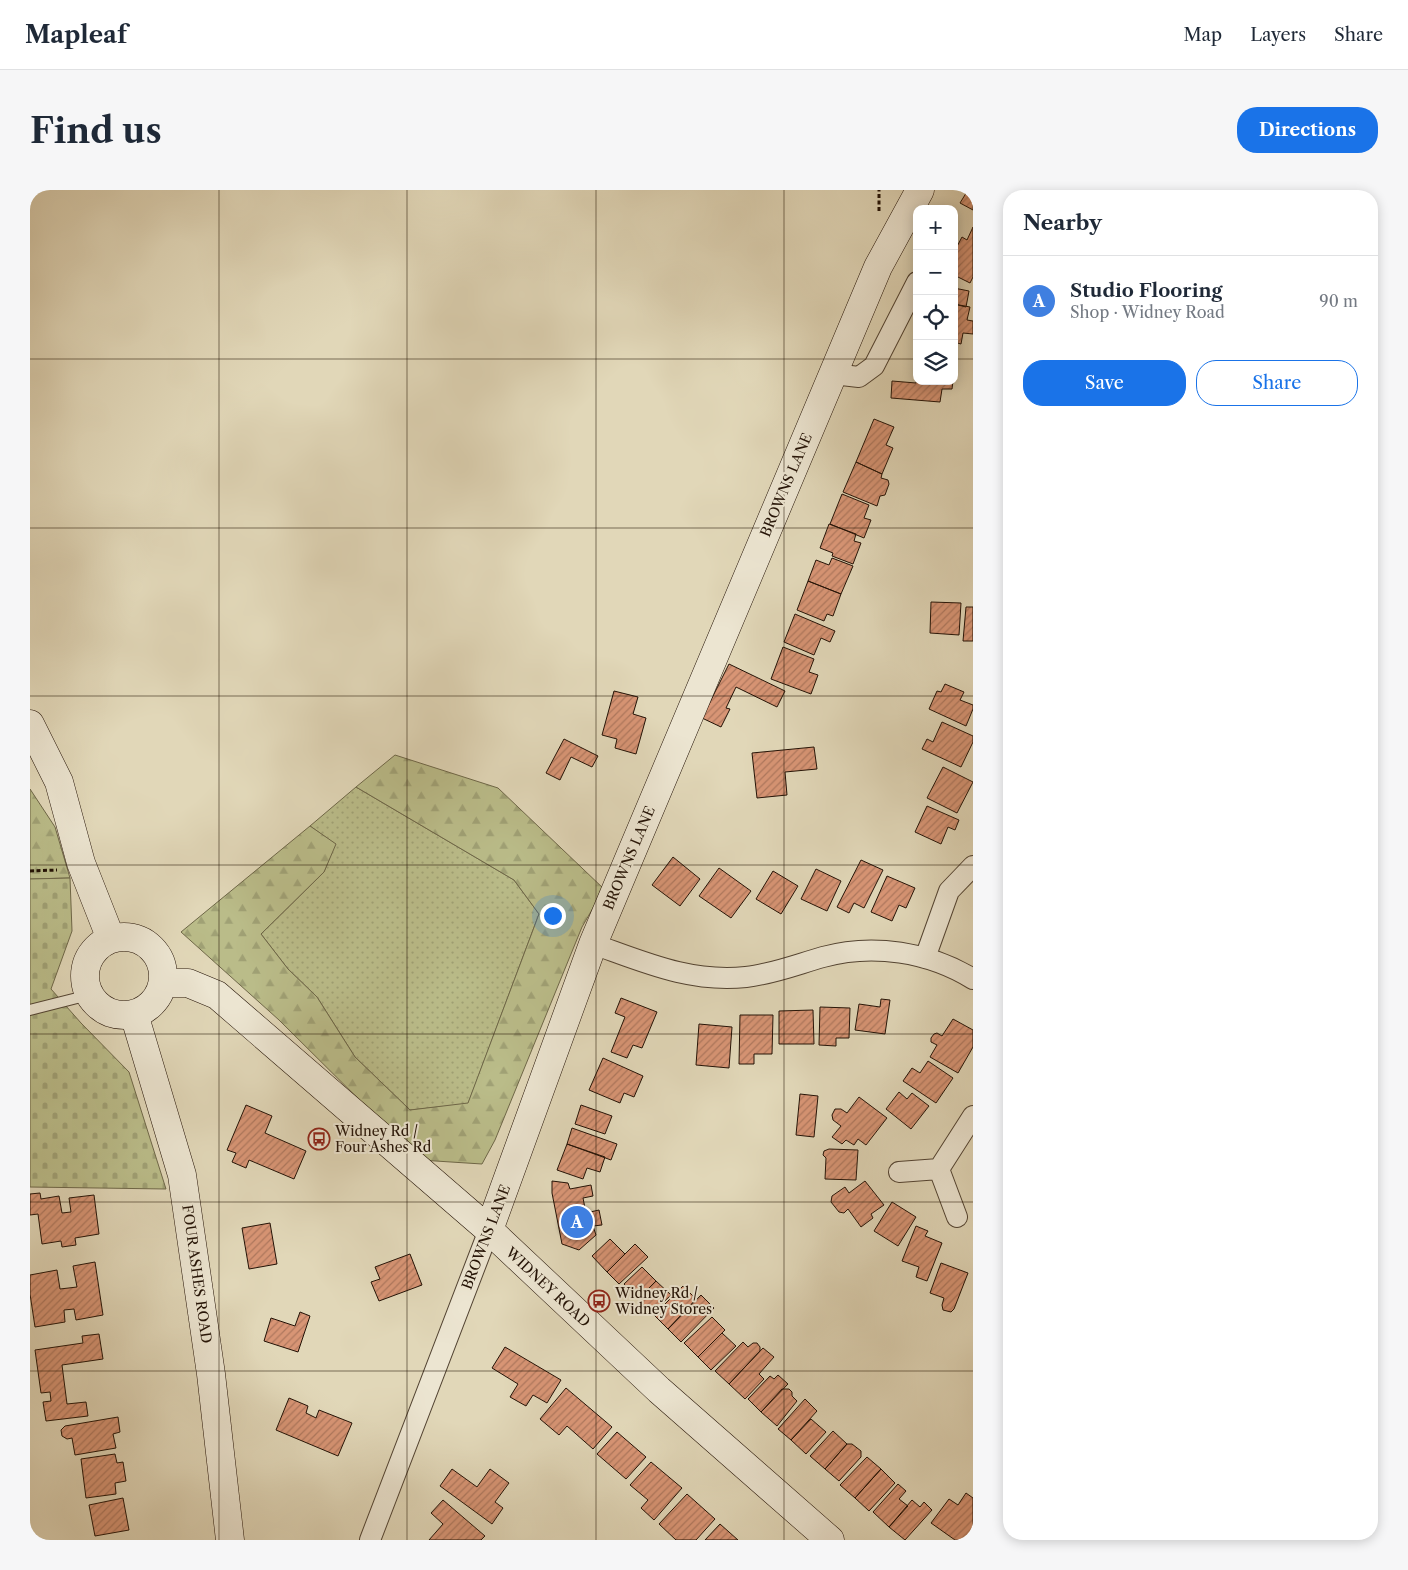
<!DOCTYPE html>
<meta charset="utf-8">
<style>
:root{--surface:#fff;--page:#f6f6f7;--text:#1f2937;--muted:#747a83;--line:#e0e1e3;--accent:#1a73e8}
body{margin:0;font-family:"Libre Caslon Text",serif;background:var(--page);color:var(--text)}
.controls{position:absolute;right:15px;top:15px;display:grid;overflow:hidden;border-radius:10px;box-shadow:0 2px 12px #0003}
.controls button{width:45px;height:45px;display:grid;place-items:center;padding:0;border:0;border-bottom:1px solid var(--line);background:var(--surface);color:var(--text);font:25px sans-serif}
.you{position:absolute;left:522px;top:725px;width:18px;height:18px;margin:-12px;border:4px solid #fff;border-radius:50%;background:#1a73e8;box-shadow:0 0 0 8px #1a73e833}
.badge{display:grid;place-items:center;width:32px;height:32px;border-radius:50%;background:var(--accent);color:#fff;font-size:16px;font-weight:700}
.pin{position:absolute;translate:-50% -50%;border:2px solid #fff;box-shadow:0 1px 5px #0006}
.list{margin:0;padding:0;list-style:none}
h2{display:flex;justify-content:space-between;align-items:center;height:65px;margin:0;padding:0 20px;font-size:21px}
h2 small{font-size:16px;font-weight:400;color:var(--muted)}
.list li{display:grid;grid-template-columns:32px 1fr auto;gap:15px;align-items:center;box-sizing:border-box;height:90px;padding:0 20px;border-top:1px solid var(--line)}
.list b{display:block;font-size:19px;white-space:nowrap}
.list p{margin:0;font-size:16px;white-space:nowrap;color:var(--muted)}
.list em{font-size:16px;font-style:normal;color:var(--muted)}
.actions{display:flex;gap:10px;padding:15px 20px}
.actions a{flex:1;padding:11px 0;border:1px solid var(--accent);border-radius:20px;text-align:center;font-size:18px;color:var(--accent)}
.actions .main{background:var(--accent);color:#fff}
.icon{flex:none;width:28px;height:28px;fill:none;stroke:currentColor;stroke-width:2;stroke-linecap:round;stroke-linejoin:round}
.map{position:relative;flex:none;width:943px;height:1350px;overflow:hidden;border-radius:20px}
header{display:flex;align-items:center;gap:30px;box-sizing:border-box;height:70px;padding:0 25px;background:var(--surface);border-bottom:1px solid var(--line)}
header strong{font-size:24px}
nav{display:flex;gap:28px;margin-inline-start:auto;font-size:18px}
.intro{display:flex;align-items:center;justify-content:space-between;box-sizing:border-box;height:120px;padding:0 30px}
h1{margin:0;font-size:35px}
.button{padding:12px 22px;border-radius:20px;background:var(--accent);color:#fff;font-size:18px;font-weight:700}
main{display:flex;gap:30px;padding:0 30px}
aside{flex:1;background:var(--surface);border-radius:20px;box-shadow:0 2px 12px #0003}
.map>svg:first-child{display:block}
.grass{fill:url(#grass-dots);stroke:#6e6748}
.forest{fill:url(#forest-firs);stroke:#6e6748}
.cemetery{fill:url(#cemetery-stones);stroke:#6e6748}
.building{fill:url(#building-hatch);stroke:#231206}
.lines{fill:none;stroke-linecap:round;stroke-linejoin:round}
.lane-casing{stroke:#524332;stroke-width:12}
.street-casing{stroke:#524332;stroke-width:22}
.secondary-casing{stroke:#231206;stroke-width:29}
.path{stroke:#231206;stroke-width:3;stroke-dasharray:4 2.5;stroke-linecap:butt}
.lane{stroke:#ece5d1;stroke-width:10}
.street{stroke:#ece5d1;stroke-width:20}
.secondary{stroke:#ece5d1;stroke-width:28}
.grid{fill:none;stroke:#231206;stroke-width:1;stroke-opacity:0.55}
.labels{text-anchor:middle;stroke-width:4;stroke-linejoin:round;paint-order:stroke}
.street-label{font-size:14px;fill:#231206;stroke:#ece5d1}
.poi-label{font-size:14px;fill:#231206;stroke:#ece5d1;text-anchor:start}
</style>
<header>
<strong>Mapleaf</strong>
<nav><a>Map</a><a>Layers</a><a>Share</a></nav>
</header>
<div class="intro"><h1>Find us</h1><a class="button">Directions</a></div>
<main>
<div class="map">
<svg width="943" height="1350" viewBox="0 0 943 1350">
<defs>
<pattern id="grass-dots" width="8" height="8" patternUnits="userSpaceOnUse" patternTransform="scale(1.25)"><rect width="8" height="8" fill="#babc89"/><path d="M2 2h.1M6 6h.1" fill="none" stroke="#a0a175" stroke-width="1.8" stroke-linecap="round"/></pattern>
<pattern id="forest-firs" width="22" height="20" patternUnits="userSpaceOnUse" patternTransform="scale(1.25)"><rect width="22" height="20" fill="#babc89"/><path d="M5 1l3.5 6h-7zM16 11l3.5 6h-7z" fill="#a0a175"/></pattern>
<pattern id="cemetery-stones" width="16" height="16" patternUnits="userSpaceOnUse" patternTransform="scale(1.25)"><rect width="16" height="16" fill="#babc89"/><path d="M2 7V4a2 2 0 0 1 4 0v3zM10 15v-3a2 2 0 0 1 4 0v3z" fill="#a0a175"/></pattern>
<pattern id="building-hatch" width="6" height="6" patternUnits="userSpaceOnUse" patternTransform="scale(1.25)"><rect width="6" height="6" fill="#d89575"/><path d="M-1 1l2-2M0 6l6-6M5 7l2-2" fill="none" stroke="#af785e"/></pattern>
</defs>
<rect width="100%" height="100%" fill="#e1d7b8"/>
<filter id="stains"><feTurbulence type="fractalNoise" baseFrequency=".004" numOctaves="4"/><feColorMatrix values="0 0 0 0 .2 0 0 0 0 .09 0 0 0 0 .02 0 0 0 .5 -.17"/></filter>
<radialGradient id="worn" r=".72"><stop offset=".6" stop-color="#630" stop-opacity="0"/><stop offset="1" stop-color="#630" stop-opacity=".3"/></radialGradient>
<path class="grass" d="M326 597 484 690 509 724 438 914 380 920 325 867 287 807 258 779 231 744 294 682 305 654 280 636Z"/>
<path class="forest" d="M365 565 468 598 574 699 552 737 465 950 452 974 390 970 249 830 151 742 280 636 306 654 294 682 231 744 258 779 287 807 325 867 380 920 438 913 509 724 484 690 326 597Z
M0 599 25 637 40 688 0 689Z"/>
<path class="cemetery" d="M40 688 42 741 21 799 51 833 99 882 136 999 0 997V689Z"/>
<path class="building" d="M938 0H943V20L930 13Z
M943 37V87L940 93 924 85V62L932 47 937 50Z
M924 98 939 101 936 117 924 114Z
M924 114 940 117 937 130 943 131V144L933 143 931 154 924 152Z
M887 186V191H923L922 199H912L910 212 861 208 862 191 886 193Z
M844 229 864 237 856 255 863 258 852 284 826 272Z
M826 272 852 284 851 288 858 290 859 294 855 305 850 306 847 316 813 302Z
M812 304 839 315 834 328 841 330 834 348 800 334Z
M799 334 826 344 824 351 831 353 823 374 802 366 803 363 790 358Z
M802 368 823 376 811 404 778 391 786 370 799 375Z
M778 391 811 404 803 426 797 424 794 431 767 420Z
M901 412 931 413 929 445 900 443Z
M936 417H943V451H933Z
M765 424 805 441 800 452 791 448 784 465 754 452Z
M753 457 784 469 779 482 788 485 781 504 741 489Z
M699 474 755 501 747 517 706 497 696 518 700 519 691 537 672 528Z
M915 494 934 502 930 510 943 515V519L936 536 899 519 907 501 911 502Z
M584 501 608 507 603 524 616 528 606 564 585 558 587 549 572 545Z
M912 532 943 546V552L931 577 892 559 897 549 903 552Z
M534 549 568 566 562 577 541 567 530 590 516 583Z
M784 557 787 579 755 582 757 605 727 608 722 563Z
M913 577 943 592 927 623 897 608Z
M897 616 929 630 925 640 918 637 911 654 885 642Z
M643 667 670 689 650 716 622 695Z
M831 670 853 680 834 718 824 713 819 723 807 717Z
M689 678 721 701 701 728 669 706Z
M786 679 811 691 797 721 771 709Z
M743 681 768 696 751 724 726 709Z
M857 686 885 698 876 718 869 715 862 731 841 722Z
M591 808 627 822 612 858 603 855 597 868 581 862 595 827 585 823Z
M851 809 860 810 855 844 825 840 829 814 850 817Z
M790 817 820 818 819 848H806V856L789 855Z
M783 820 784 854H749V821Z
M710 825H743L742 864H724V874H709Z
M923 829 943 840V857L928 883 900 867 907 855 901 852V848L904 844 907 843 912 846Z
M669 834 702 837 699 878 666 875Z
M573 868 613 886 604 907 594 903 590 913 559 900Z
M898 871 923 888 906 913 873 891 882 878 890 883Z
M869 902 877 909 882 903 899 916 881 939 856 919Z
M770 904 788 906 784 947 766 945Z
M829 907 857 928 836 955 828 949 824 955 816 950 812 954 802 947 811 936 803 930 802 925 805 919H811L817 923Z
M216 915 242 926 235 943 276 961 264 989 219 970 216 978 202 972 206 963 197 960Z
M551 915 582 926 575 944 545 934Z
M542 938 587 954 581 970 537 954Z
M537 954 575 967 570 982 557 978 553 989 527 980Z
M799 959 828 960 826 990 795 989 796 968 793 965 794 961Z
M522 991 538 993 540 999 561 995 563 1006 553 1008 556 1023 569 1020 572 1035 563 1036 566 1045 549 1060 532 1054 522 1003Z
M835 991 854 1015 841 1024 843 1028 831 1037 818 1019 814 1023 809 1022 801 1012 802 1006 815 997 819 1003Z
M10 1003 11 1009 29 1006 32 1023 41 1022 39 1008 64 1005 69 1044 45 1048 46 1055 32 1057 31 1051 12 1054 8 1024 0 1025V1004Z
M862 1012 886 1027 868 1056 844 1041Z
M240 1033 247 1074 219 1079 212 1038Z
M886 1036 898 1041 895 1046 912 1053 897 1091 886 1087 889 1077 872 1071Z
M580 1049 595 1064 577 1082 562 1066Z
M605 1054 618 1067 589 1094 577 1082Z
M380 1064 392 1095 349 1111 341 1092 350 1089 345 1077Z
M65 1072 73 1125 46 1130 44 1119 34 1120 35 1132 5 1137 0 1104V1085L27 1080 30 1099 47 1097 43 1076Z
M911 1073 938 1083 924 1119 921 1122 913 1120 912 1115 914 1108 900 1103Z
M612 1077 626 1091 608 1109 594 1094Z
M626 1091 641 1105 622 1123 608 1109Z
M653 1096 666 1109 638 1139 624 1125Z
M671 1105 684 1118 651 1152 638 1139Z
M270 1122 280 1126 268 1162 234 1151 241 1128 265 1136Z
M682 1127 695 1140 668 1167 654 1153Z
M692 1143 706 1156 681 1180 668 1167Z
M69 1144 73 1169 32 1175 37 1214 56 1212 58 1226 16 1231 13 1212 21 1211 20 1202 11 1203 5 1160 53 1153 52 1146Z
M713 1152 718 1157 723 1153H727L730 1157V1161L699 1194 685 1181Z
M475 1157 531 1190 517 1213 503 1205 496 1216 480 1207 488 1194 462 1178Z
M733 1158 744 1167 729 1184 734 1189 715 1209 699 1194Z
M748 1185 758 1194 731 1222 718 1209 740 1186 744 1189Z
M536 1198 582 1237 563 1259 537 1236 529 1245 510 1229Z
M752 1199H759L762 1202V1206L767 1211 747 1236 731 1222Z
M259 1208 278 1216 276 1223 286 1228 289 1220 322 1233 308 1266 246 1240Z
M775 1209 787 1221 761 1250 748 1239Z
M88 1227 90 1242 83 1244 86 1258 45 1265 42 1248 37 1249 32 1246 31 1240 35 1236Z
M781 1229 796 1242 776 1264 761 1250Z
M803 1241 817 1254 795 1279 780 1266Z
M587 1242 616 1267 596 1289 567 1264Z
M817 1254H822L831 1261V1267L809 1291 795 1279Z
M85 1264 87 1273 93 1272 96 1291 85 1293 86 1304 56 1308 51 1269Z
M837 1267 851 1279 825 1308 810 1295Z
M621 1272 652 1298 624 1330 611 1318 618 1310 600 1295Z
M422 1279 447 1297 460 1279 479 1293 465 1312 473 1318 462 1334 410 1296Z
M851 1279 865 1293 839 1321 825 1308Z
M868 1294 876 1301 869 1309 878 1316 859 1337 843 1322Z
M936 1303 943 1308V1350H925L901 1333 919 1309 928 1315Z
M657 1304 685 1329 666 1350H646L629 1334Z
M93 1308 99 1340 65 1346 59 1315Z
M413 1310 455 1346 451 1350H399L413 1334 401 1323Z
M882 1310 890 1317 894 1312 902 1320 875 1350 859 1337Z
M690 1334 708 1350H675Z"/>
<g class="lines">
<g class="lane-casing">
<path id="lane" d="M0 820 59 805"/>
</g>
<g class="street-casing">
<path id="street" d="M803 184 829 187 844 176 887 92
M563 754C614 772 660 793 716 787 743 784 768 774 793 767 843 753 899 762 943 789
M895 768 919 701 943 676
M909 979 943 926
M869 982 909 979 927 1027
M340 1350 459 1040"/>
</g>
<g class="secondary-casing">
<path id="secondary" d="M0 534 29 592 51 673 81 749
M55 786a39 39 0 1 1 78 0a39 39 0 1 1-78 0Z
M133 793H158L187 805 459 1040 629 1200 800 1350
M104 824 152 985 181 1184 200 1350
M459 1040 563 754 848 77 890 0"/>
</g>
<path class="path" d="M849 21V0
M0 681 27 680"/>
<use href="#lane" class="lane"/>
<use href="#street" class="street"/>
<use href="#secondary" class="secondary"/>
</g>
<path class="grid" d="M189 0V1350M377 0V1350M566 0V1350M754 0V1350M0 169H887M924 169H943M0 338H943M0 506H943M0 675H943M0 844H943M0 1012H943M0 1181H943"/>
<defs>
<g id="bus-ring" transform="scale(1.125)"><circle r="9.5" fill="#ece5d1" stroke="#8f2418" stroke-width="1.5"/><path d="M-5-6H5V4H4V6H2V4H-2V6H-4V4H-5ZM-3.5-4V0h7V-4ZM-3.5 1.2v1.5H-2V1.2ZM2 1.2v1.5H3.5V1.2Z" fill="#8f2418"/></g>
</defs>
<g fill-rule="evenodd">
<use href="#bus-ring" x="289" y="949"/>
<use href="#bus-ring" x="569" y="1111"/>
</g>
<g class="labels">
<g class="street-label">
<text transform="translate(756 295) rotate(-67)" y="5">BROWNS LANE</text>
<text transform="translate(599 668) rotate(-67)" y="5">BROWNS LANE</text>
<text transform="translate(456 1047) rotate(-69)" y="5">BROWNS LANE</text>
<text transform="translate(167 1084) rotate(82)" y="5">FOUR ASHES ROAD</text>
<text transform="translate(518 1097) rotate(43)" y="5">WIDNEY ROAD</text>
</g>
<g class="poi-label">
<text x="305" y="946">Widney Rd /<tspan x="305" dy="16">Four Ashes Rd</tspan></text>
<text x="585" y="1108">Widney Rd /<tspan x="585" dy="16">Widney Stores</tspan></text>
</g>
</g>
<rect width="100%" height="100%" filter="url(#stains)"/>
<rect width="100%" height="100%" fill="url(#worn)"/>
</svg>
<div class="controls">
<button>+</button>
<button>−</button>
<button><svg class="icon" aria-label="locate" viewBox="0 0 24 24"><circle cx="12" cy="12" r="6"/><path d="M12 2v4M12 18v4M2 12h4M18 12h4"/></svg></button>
<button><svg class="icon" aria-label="layers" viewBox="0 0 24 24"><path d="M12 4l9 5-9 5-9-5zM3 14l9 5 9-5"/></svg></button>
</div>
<div class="you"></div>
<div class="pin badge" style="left:547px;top:1032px;background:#3f7fe0">A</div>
</div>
<aside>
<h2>Nearby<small></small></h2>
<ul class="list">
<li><span class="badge" style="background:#3f7fe0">A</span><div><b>Studio Flooring</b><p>Shop · Widney Road</p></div><em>90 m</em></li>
</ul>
<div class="actions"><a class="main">Save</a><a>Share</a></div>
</aside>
</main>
